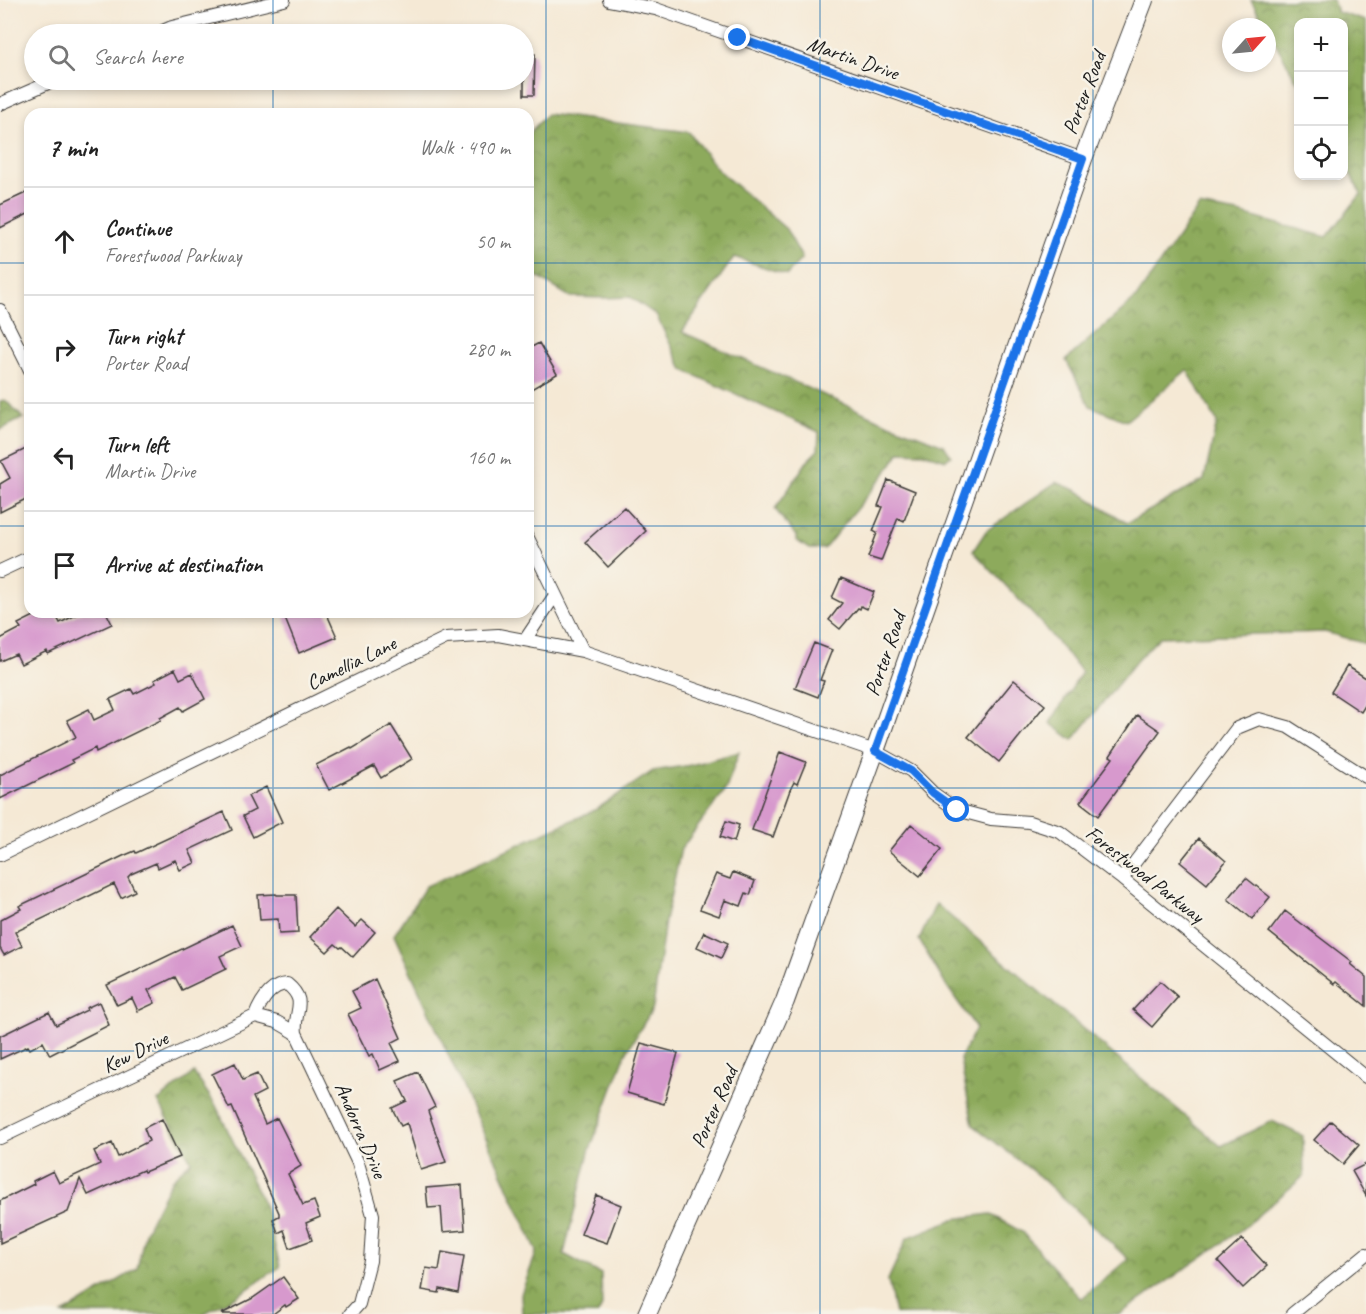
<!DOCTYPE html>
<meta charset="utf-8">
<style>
:root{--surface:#fff;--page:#f2f2f2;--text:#222;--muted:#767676;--line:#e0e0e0}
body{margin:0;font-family:Caveat,sans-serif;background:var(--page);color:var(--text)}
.controls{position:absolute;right:18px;top:18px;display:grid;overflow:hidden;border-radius:12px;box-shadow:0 3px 9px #0003}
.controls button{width:54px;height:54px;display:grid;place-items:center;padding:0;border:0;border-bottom:2px solid var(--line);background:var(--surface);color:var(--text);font:30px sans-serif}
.compass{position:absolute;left:1222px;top:18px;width:54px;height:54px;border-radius:50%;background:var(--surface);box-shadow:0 3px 9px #0003;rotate:63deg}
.stop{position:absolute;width:18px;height:18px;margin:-14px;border:4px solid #1a73e8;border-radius:50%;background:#fff}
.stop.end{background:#1a73e8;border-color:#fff;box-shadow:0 2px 6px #0008}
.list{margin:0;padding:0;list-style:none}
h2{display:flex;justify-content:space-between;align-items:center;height:78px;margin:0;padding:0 24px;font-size:26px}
h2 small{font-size:20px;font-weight:400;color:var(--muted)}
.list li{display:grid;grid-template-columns:39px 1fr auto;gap:18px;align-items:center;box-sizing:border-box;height:108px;padding:0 24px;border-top:2px solid var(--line)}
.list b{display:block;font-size:22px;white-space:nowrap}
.list p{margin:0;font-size:20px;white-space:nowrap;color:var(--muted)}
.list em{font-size:20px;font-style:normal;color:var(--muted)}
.icon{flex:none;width:33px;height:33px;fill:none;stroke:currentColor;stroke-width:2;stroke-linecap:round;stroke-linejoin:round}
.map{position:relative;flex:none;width:1366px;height:1314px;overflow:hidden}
.search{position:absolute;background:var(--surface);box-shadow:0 3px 9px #0003;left:24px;top:24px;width:510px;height:66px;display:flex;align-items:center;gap:15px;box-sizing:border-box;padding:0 21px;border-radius:33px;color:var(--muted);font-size:22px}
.panel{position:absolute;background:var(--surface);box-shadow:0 3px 9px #0003;left:24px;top:108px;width:510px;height:510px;border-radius:18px}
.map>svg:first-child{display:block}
.forest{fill:url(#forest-crowns);stroke:#54633c;stroke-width:1.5}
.building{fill:#d799cd}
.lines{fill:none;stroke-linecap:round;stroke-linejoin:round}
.street-casing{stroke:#3d3b38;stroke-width:14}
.secondary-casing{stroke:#3d3b38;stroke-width:20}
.street{stroke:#fff;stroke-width:12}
.secondary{stroke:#fff;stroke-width:18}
.route{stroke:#1a73e8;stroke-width:8}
.grid{fill:none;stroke:#1f6fb2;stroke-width:1.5;stroke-opacity:0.55}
.labels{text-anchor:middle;stroke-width:5;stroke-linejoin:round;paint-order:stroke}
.street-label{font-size:21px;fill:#1c1c1c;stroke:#f7f3e8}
</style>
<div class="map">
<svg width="1366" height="1314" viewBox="0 0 1366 1314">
<defs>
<pattern id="forest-crowns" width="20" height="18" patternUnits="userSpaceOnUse" patternTransform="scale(1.5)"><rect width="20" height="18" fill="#8daa5c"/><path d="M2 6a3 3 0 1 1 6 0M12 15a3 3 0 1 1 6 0" fill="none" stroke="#728a4b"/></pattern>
</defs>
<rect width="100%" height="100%" fill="#f7f3e8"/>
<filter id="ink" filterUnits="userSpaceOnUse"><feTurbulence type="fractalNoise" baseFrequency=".0167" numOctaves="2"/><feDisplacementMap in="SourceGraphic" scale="12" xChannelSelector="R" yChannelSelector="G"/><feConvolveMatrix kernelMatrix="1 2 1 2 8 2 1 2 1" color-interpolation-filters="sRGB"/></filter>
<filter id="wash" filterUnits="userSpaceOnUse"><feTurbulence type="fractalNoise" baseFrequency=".008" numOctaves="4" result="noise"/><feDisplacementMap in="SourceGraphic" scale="24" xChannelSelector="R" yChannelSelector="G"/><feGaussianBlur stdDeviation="1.35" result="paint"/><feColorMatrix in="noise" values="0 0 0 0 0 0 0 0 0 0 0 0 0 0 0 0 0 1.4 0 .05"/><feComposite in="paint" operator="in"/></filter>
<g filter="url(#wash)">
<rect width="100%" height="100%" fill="#f5e9d5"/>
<path class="forest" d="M1251 0H1333L1337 12 1366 21V644L1325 632 1160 637 1138 659 1073 740 1050 723 1082 672 1040 622 973 551 986 531 1056 482 1078 491 1127 523 1204 480 1217 422 1187 370 1126 421 1090 406 1066 360 1136 298 1199 206 1238 213 1327 237 1361 194 1344 162V22H1298V83Z
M547 114 689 132 717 169 786 229 802 258 787 275 734 257 682 332 887 423 944 445 951 456 946 460 924 453 900 452 884 475 824 549H809L796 540V536L775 509 808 460 818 450 819 432 683 370 656 315 630 297 604 298 570 297 528 271V134Z
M5 400 23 418 0 430V401Z
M739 752 726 789 681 849 665 921 653 1008 626 1053 589 1152 564 1254 601 1274 602 1306 598 1314H522L521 1294 537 1251 394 935 426 886 595 810 653 771 691 765Z
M936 904 1221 1146 1272 1121 1303 1136 1304 1176 1241 1230 1120 1314H895L888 1280 907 1238 954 1219 990 1214 1022 1232 1081 1299 1128 1259 1040 1177 973 1125 960 1059 976 1028 944 982 919 940Z
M194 1073 215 1104 265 1207 280 1267 237 1296 203 1314H63L137 1269 145 1232 172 1179 191 1161 158 1101Z"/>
<g id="blocks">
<path class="building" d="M524 54H535L534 95H524Z
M30 191V213L0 228V205Z
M539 343 557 374 528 391V349Z
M30 447V497L0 512V484L10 478 1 461Z
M888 480 915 491 904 521 898 518 881 561 868 557 877 533 873 531 883 507 878 506Z
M624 507 646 531 608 567 585 542Z
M841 578 874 592 867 609 861 606 860 609 858 608 840 629 829 620 842 603 832 598Z
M42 612H54L60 623 82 612H106L112 624 48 654 47 651 21 664 16 654 0 661V639L21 628 18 624Z
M295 612H326L337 637 299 653 284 616Z
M814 643 832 650 820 680 824 681 818 697 795 688Z
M1347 666 1366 678V704L1361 712 1331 692Z
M175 669 180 679 192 673 205 699 183 711 180 707 160 718 161 720 96 752 95 748 71 760 73 763 0 799V775L76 737 67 720 89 709 94 720 115 710 110 699 131 689 134 694 156 683 154 680Z
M1014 680 1045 705 999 762 968 737Z
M1137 715 1160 731 1098 816 1080 802 1113 758 1110 756Z
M391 725 412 759 381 778 374 766 329 790 316 765 351 747 352 749Z
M780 752 806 762 797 784 794 782 790 790 773 837 752 830Z
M266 787 282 822 253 837 243 816 255 810 248 796Z
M224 812 232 830 189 850 195 863 180 870 175 860 158 868 156 863 131 874 128 877 135 891 121 898 114 884 15 932 22 946 4 955 0 948V920L21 909 19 906 123 856 135 851 136 853Z
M726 821 739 825 734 842 720 837Z
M911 824 942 849 920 876 889 851Z
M1199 838 1226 861 1207 884 1180 862Z
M733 872 755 881 750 895 746 893 741 906 725 900 719 916 700 909 716 874 730 879Z
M1246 878 1270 897 1252 919 1228 899Z
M276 894 277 895H296L298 933 279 934 278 919 260 920 258 895Z
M336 909 355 927 362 920 375 932 353 957 342 947 340 948 335 944 327 952 310 937Z
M1285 911 1352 962 1350 964 1366 977V1006L1336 982 1334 984 1269 932Z
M232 925 242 946 220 956 226 969 182 990 175 977 148 990 155 1003 138 1011 132 998 117 1005 107 985Z
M704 932 728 943 721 958 697 947Z
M375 979 401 1038 391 1043 400 1061 380 1070 373 1054 369 1056 348 1014 361 1008 352 991Z
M1160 981 1178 997 1152 1027 1133 1010Z
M99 1002 109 1025 50 1055 43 1042 30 1049 28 1046 0 1059V1036L49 1012 56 1025 87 1010 86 1008Z
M641 1043 678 1053 664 1104 627 1093Z
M235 1063 243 1080 257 1074 265 1091 253 1097 265 1124 277 1118 301 1166 288 1174 303 1205 314 1201 320 1217 306 1223 312 1240 290 1248 284 1230 278 1233 273 1219 279 1216V1213L232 1107 229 1108 212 1074Z
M418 1072 435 1107 428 1111 446 1162 421 1170 407 1123 401 1126 392 1108 407 1101 397 1081Z
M162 1119 180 1157 144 1172 143 1170 88 1195 80 1179 68 1212 0 1243V1201L34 1184 33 1181 53 1171 59 1183 100 1164 94 1151 112 1143 118 1157 149 1141 144 1128Z
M1331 1121 1359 1145 1343 1164 1314 1140Z
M1366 1164V1196L1352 1171Z
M462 1185 465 1230 443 1232 441 1207 428 1208 426 1188Z
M596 1195 621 1205 607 1243 581 1234Z
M1242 1239 1267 1266 1243 1288 1218 1261Z
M442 1252 464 1256 458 1293 440 1289 439 1293 422 1290 426 1268 439 1270Z
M283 1277 299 1299 286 1307 285 1305 273 1314H221L253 1298Z"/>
</g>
</g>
<g filter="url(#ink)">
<use href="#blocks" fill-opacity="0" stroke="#3d3b38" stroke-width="1.5"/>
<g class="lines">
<g class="street-casing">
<path id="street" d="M609 0 656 9 1083 159
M156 34 172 27 284 0
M0 104 55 80
M0 310 30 370
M528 538 583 651
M0 571 30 557
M525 640 555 595
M0 855 446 638 498 635 583 651 875 751 911 771 933 793 957 810 991 819 1029 822 1060 832 1122 879 1366 1077
M1122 879 1237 728 1259 719 1288 727 1366 777
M255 1016 277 1022 296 1033
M0 1138 255 1016C261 1001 270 985 287 984 309 1002 293 1011 296 1033L358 1163 373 1215 370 1261 359 1304 350 1314
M1292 1314 1366 1254"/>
</g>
<g class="secondary-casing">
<path id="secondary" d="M647 1314 785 1001 875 751 1083 159 1144 0"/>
</g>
<use href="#street" class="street"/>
<use href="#secondary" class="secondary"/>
</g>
</g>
<g class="lines" filter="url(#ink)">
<path class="route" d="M738 38 1083 159 875 751 911 771 933 793 957 810"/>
</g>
<path class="grid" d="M273 0V34M546 0V1314M820 0V1314M1093 0V1314M273 80V114M0 263H30M528 263H1366M0 526H30M528 526H1366M273 612V1314M0 788H1366M0 1051H1366"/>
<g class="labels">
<g class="street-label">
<text transform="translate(853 58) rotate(19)" y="7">Martin Drive</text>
<text transform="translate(1084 93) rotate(-69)" y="7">Porter Road</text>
<text transform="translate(885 654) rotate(-71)" y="7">Porter Road</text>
<text transform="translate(351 663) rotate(-26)" y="7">Camellia Lane</text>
<text transform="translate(1145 874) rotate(38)" y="7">Forestwood Parkway</text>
<text transform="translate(135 1052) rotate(-26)" y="7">Kew Drive</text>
<text transform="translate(714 1107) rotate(-66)" y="7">Porter Road</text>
<text transform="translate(361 1130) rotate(67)" y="7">Andorra Drive</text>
</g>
</g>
</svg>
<div class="controls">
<button>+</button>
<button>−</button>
<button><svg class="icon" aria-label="locate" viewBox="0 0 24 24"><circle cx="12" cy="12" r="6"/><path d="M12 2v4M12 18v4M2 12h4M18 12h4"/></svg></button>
</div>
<svg class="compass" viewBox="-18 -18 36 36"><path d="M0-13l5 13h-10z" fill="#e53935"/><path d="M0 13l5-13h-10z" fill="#767676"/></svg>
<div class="stop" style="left:957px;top:810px"></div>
<div class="stop end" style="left:738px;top:38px"></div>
<div class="search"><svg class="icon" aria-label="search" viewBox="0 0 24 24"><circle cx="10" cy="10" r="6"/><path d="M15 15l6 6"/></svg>Search here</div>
<section class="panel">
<h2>7 min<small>Walk · 490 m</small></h2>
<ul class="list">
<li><svg class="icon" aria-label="ahead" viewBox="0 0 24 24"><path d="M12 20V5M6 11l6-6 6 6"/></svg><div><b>Continue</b><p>Forestwood Parkway</p></div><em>50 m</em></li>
<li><svg class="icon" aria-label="right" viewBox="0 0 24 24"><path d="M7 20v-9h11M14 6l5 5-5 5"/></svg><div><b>Turn right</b><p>Porter Road</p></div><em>280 m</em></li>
<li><svg class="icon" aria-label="left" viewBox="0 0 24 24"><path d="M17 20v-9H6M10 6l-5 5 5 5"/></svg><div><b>Turn left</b><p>Martin Drive</p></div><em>160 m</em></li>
<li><svg class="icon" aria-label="arrive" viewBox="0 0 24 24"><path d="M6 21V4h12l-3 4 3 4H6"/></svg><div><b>Arrive at destination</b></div></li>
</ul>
</section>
</div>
